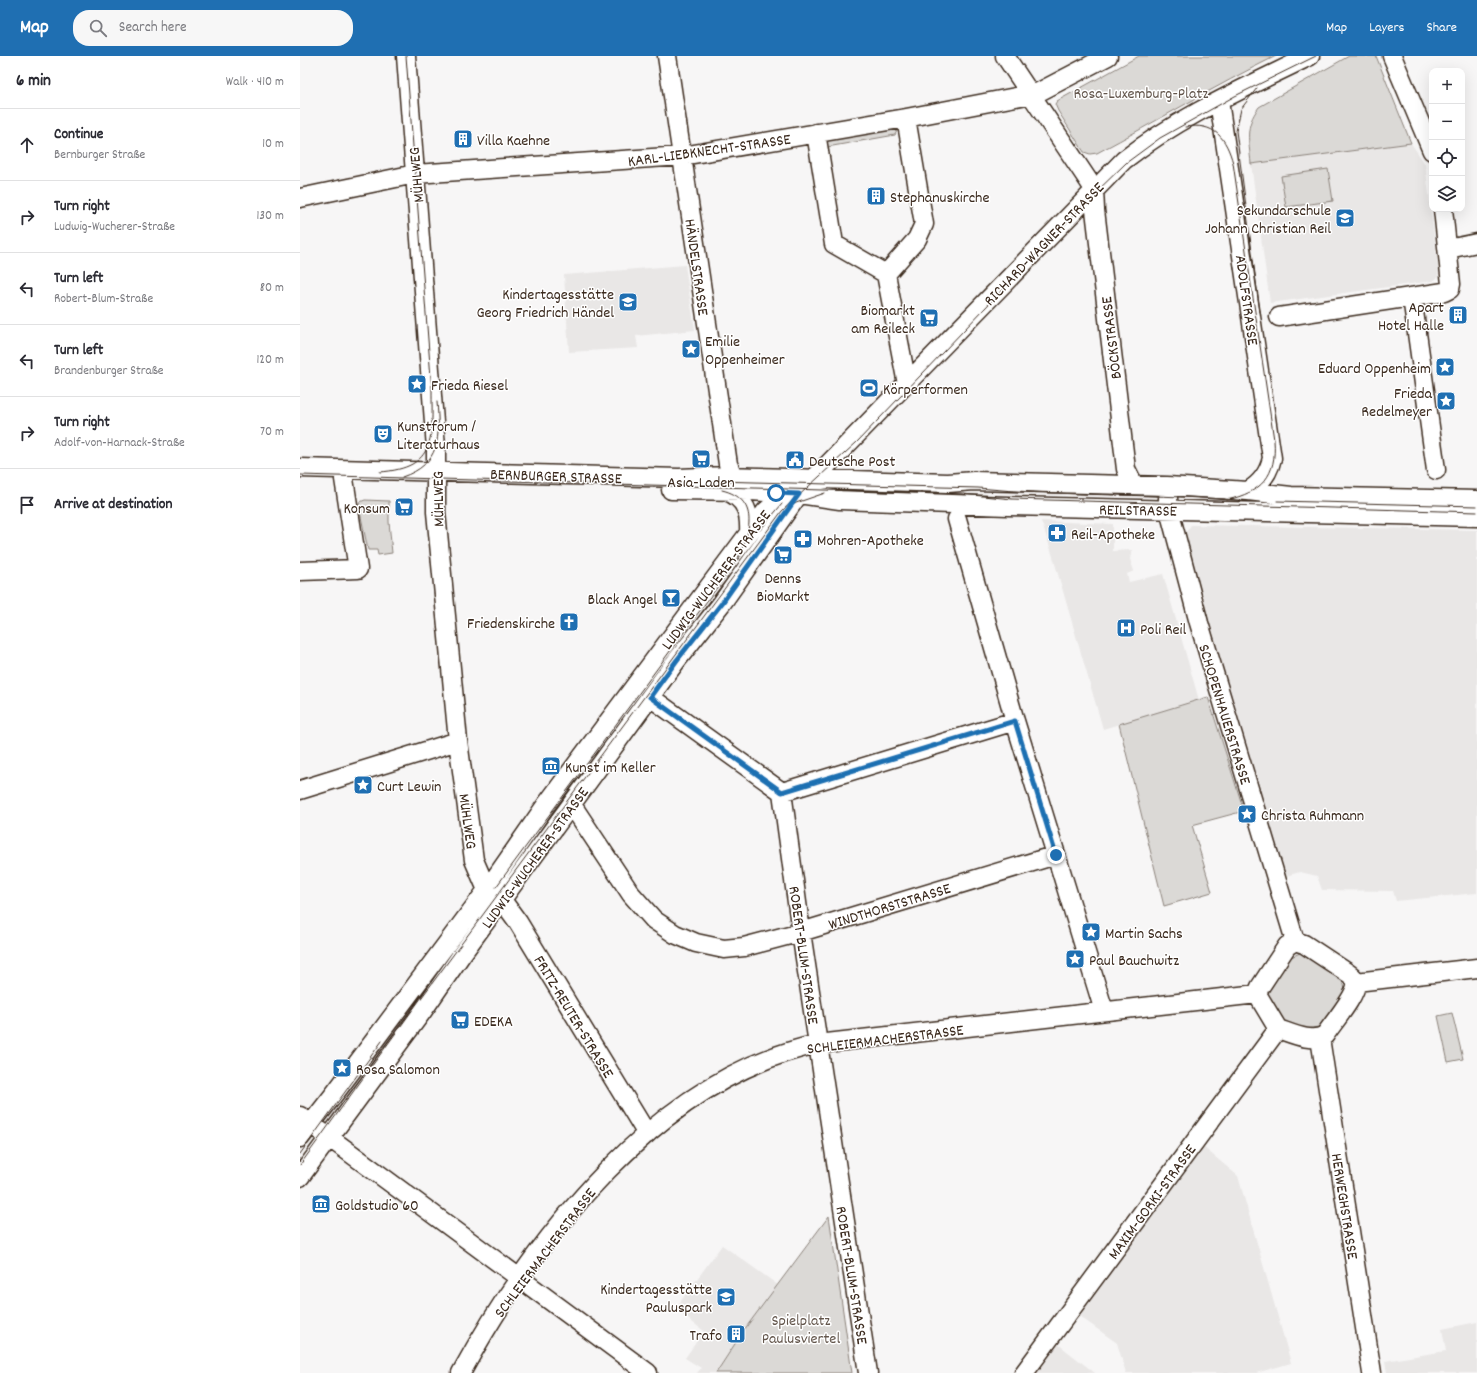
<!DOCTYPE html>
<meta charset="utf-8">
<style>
:root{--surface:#fff;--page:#f7f7f7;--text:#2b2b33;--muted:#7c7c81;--line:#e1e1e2;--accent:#1f6fb2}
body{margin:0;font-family:Dekko,sans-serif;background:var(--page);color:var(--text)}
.controls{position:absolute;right:12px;top:12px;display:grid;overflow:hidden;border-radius:8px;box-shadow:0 4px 16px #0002}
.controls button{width:36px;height:36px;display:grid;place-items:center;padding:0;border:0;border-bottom:1px solid var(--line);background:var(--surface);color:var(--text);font:20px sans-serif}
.stop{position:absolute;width:12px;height:12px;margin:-9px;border:3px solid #1f6fb2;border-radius:50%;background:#fff}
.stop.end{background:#1f6fb2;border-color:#fff;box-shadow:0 1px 4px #0008}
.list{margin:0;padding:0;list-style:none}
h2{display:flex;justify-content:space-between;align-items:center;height:52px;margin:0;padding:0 16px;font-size:17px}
h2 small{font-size:13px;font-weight:400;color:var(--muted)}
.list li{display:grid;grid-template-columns:26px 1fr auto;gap:12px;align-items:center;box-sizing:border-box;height:72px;padding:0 16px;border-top:1px solid var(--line)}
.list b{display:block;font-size:15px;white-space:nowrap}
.list p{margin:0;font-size:13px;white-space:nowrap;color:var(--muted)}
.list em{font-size:13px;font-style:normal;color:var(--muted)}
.icon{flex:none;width:22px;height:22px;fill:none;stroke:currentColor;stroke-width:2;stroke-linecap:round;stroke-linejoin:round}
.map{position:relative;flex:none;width:1177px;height:1317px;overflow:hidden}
header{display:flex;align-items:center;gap:24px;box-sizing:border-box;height:56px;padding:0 20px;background:var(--accent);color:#fff}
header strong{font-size:19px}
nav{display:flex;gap:22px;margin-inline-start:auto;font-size:14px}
.search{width:280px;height:36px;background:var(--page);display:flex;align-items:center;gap:10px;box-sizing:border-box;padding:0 14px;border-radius:16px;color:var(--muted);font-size:15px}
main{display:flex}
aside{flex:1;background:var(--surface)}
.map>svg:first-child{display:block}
.built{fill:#e9e7e6}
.green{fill:#dbd9d6;stroke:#8b827a}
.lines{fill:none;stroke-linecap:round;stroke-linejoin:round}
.minor-casing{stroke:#3b2a1e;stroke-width:21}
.minor{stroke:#fff;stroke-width:18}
.tram{stroke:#3b2a1e;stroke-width:1}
.route{stroke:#1f6fb2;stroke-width:5}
.labels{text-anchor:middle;stroke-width:3;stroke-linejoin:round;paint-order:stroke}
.park-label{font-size:16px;fill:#63564c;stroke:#fff}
.poi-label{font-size:16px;fill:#3b2a1e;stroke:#fff;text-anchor:start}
.street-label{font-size:16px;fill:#3b2a1e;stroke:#fff}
</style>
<header>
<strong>Map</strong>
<div class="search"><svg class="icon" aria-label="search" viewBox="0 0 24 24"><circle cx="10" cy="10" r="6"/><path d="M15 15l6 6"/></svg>Search here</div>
<nav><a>Map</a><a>Layers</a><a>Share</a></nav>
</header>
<main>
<aside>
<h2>6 min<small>Walk · 410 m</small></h2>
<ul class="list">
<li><svg class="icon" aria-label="ahead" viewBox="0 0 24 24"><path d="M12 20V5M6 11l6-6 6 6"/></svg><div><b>Continue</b><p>Bernburger Straße</p></div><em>10 m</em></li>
<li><svg class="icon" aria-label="right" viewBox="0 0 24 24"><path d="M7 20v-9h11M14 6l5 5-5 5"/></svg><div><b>Turn right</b><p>Ludwig-Wucherer-Straße</p></div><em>130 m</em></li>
<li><svg class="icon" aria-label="left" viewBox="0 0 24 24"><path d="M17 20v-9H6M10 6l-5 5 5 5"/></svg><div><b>Turn left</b><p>Robert-Blum-Straße</p></div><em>80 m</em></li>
<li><svg class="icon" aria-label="left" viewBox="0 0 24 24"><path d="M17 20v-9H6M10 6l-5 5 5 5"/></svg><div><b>Turn left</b><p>Brandenburger Straße</p></div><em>120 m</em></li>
<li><svg class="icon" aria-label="right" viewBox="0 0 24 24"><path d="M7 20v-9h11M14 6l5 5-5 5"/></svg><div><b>Turn right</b><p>Adolf-von-Harnack-Straße</p></div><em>70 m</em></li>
<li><svg class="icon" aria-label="arrive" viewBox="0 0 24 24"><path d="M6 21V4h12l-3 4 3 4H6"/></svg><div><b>Arrive at destination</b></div></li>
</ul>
</aside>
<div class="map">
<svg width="1177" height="1317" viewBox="0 0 1177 1317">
<rect width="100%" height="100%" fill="#f7f6f6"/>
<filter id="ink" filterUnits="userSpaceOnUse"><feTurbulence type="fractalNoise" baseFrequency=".025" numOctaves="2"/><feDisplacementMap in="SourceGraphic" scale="8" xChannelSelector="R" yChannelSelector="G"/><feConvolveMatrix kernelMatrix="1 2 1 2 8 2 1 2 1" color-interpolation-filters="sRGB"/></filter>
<g filter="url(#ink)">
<path class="built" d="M1111 87 1125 108 1139 216 1137 222 1133 225 970 247 951 108Z
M385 209 395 274 336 280 338 292 269 296 264 219Z
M741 465 813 468V495L832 494 830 503 834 515 827 518 829 526 863 518 899 644 803 673 751 494Z
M891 469 1177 474V837L1096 845 1093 835 1022 834 1017 820 1000 816 982 821 882 482Z
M902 1090 938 1120 991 1307 956 1317H826L817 1287 779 1260Z
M422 1189 478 1229 444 1274 416 1317H397L401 1312 385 1302 404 1275 375 1253Z
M1177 1266V1317H1087L1085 1305 1146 1295 1142 1273Z
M758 1288 795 1317H735Z"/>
<path class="green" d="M839 0H976C915 30 857 65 797 97L790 98 784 96 758 55 755 48 757 45Z
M1049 0H1076L1111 87 951 108C949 84 944 71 959 51Z
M595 73 597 75 595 79 527 91 526 85 530 83Z
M1028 113 1033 145 986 151 981 120Z
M65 444 89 445V466L92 497 78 499 77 494H68L59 451 60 446Z
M908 641 944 755 892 769 912 836 864 850 819 668Z
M1000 897 1005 898C1019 907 1046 918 1045 936L1022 968 1018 971 1007 973 984 967 964 936 989 902Z
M1152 957 1163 1003 1148 1006 1138 960Z
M529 1160 552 1317H416L444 1274Z"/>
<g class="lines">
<g class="minor-casing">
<path id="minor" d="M106 0 136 392V456L158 685 174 804 187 834 190 849 187 864
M367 0 428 408 433 420
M705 0 794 133 795 154 826 413 834 429
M1092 0 1132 95
M919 45 972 402C969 416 962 427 948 435
M516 77 534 188 586 218 607 328
M0 142 115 118 382 100 606 62 737 37 808 0
M1148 193 1177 187
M586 218 617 183 624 168 606 62
M1112 241 1136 414
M979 261 1144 236 1150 233 1151 228 1143 153
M0 412 379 422 426 420 648 427 674 425 867 430 948 435 991 440 1177 444
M371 434 450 435 499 438 540 444 708 450 1177 461
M426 435C446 443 450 457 449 477
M868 442 869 454 899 567 995 885
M657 463 715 665 804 955
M0 515 58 513 44 423
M350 641 482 736 501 876 568 1317
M0 734 158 685
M482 736 715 665
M272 749 331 838 354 864 375 878 396 887 424 893 444 891 501 876 756 799
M202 844 218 866 347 1078
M995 885 1004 888 1048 917C1051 919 1055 922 1056 926 1058 938 1032 968 1025 979 1011 987 993 978 978 973L957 938 960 931 987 890Z
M1056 926 1177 912
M1020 982 1072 1317
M0 1060 348 1317
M0 1082 35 1037 187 834 246 749 449 477 466 455 490 434
M0 1121 122 956 162 898 377 604 422 547 499 438 824 104C880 60 947 31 1010 0
M161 1317C235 1182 359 1021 518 988L957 938
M724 1317 978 973"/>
</g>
<use href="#minor" class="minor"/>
<path class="tram" d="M957 32 941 53 936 75 960 256
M885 71C915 66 926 82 933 107L974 384C977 420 962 436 927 444
M80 416C137 412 132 381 132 335L106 0
M0 419 663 438 712 443 1177 456
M102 421C141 408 140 381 137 346
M416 425 678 432C760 440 843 438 925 443
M422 434C460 443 451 477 437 503
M977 445 1177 450
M493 448 525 437
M460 474 482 448
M196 831 441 499
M0 1098 82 985
M0 1109 119 945 482 455 557 386 793 139 826 107 860 82 935 40 1016 0"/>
</g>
</g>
<g class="lines" filter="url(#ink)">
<path class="route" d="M476 437 499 438 422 547 377 604 350 641 482 736 715 665 756 799"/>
</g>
<defs>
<g id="building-square" transform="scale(1)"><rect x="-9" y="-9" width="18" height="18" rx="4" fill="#1f6fb2" stroke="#fff"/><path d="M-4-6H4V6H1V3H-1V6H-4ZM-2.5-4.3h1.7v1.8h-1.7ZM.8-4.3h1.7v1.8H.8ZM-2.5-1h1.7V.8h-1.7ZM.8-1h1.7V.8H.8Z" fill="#fff"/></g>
<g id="school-square" transform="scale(1)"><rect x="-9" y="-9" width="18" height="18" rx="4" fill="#1f6fb2" stroke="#fff"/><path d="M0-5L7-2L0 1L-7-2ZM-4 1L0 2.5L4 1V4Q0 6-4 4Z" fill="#fff"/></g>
<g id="supermarket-square" transform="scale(1)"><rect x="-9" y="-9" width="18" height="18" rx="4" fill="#1f6fb2" stroke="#fff"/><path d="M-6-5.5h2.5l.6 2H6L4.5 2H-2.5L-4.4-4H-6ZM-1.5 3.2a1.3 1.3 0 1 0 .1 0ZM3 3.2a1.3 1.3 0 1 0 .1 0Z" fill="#fff"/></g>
<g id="sight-square" transform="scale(1)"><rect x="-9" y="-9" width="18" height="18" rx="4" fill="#1f6fb2" stroke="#fff"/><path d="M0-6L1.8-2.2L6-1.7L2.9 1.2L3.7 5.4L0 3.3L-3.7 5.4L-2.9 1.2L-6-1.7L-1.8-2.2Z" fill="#fff"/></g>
<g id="stadium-square" transform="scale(1)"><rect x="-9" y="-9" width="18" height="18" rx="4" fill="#1f6fb2" stroke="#fff"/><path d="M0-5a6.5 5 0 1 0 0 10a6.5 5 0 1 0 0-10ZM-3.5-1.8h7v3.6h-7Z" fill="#fff"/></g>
<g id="theatre-square" transform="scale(1)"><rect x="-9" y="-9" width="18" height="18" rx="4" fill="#1f6fb2" stroke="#fff"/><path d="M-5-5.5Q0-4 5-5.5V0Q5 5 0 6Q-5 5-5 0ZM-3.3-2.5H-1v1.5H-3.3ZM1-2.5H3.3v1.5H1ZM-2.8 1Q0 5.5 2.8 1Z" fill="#fff"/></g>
<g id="civic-square" transform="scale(1)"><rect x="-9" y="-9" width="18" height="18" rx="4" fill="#1f6fb2" stroke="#fff"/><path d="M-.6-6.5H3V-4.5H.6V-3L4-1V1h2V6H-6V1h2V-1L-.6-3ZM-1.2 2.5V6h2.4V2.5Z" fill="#fff"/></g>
<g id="pharmacy-square" transform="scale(1)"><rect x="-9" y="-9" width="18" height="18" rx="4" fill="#1f6fb2" stroke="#fff"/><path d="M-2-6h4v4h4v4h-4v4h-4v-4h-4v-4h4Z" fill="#fff"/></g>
<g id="bar-square" transform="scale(1)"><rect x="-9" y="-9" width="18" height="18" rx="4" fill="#1f6fb2" stroke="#fff"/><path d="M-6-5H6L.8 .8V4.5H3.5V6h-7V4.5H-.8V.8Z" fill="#fff"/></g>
<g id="church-square" transform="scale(1)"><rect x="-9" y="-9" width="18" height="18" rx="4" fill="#1f6fb2" stroke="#fff"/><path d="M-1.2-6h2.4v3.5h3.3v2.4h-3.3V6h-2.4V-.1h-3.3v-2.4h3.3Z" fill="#fff"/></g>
<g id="hospital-square" transform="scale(1)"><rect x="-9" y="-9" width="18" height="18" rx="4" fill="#1f6fb2" stroke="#fff"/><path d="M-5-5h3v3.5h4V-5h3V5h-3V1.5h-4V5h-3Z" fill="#fff"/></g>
<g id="museum-square" transform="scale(1)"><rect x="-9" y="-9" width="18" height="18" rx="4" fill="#1f6fb2" stroke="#fff"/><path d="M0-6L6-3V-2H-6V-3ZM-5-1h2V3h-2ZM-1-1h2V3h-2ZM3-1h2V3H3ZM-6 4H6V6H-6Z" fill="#fff"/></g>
</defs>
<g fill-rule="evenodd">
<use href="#building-square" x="163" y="83"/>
<use href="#building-square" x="576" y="140"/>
<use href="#school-square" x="1045" y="162"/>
<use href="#school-square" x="328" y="246"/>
<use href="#building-square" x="1158" y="259"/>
<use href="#supermarket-square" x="629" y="262"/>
<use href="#sight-square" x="391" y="293"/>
<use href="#sight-square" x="1145" y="311"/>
<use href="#sight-square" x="117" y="328"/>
<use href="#stadium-square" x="569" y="332"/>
<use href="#sight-square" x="1146" y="345"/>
<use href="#theatre-square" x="83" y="378"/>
<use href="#supermarket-square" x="401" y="403"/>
<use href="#civic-square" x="495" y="404"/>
<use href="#supermarket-square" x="104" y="451"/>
<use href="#pharmacy-square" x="757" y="477"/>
<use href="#pharmacy-square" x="503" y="483"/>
<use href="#supermarket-square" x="483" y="499"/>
<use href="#bar-square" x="371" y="542"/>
<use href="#church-square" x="269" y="566"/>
<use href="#hospital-square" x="826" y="572"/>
<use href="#museum-square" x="251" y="710"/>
<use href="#sight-square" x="63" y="729"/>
<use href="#sight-square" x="947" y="758"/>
<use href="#sight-square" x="791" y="876"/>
<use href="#sight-square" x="775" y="903"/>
<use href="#supermarket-square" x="160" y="964"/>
<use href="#sight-square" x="42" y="1012"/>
<use href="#museum-square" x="21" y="1148"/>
<use href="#school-square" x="426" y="1241"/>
<use href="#building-square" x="436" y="1278"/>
</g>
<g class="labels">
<g class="park-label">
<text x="841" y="42">Rosa-Luxemburg-Platz</text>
<text x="501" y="1269">Spielplatz<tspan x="501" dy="18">Paulusviertel</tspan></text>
</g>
<g class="poi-label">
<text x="177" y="89">Villa Kaehne</text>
<text x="590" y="146">Stephanuskirche</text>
<text x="1031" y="159" text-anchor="end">Sekundarschule<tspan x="1031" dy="18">Johann Christian Reil</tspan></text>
<text x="314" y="243" text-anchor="end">Kindertagesstätte<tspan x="314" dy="18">Georg Friedrich Händel</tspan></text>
<text x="1144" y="256" text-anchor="end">Apart<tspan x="1144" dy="18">Hotel Halle</tspan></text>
<text x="615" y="259" text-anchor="end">Biomarkt<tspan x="615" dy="18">am Reileck</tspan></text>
<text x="405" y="290">Emilie<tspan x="405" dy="18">Oppenheimer</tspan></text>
<text x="1131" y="317" text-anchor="end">Eduard Oppenheim</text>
<text x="131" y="334">Frieda Riesel</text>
<text x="583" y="338">Körperformen</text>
<text x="1132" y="342" text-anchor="end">Frieda<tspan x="1132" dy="18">Redelmeyer</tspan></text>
<text x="97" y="375">Kunstforum /<tspan x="97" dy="18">Literaturhaus</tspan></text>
<text x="509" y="410">Deutsche Post</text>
<text x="401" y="431" text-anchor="middle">Asia-Laden</text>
<text x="90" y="457" text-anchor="end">Konsum</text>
<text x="771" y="483">Reil-Apotheke</text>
<text x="517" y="489">Mohren-Apotheke</text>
<text x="483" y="527" text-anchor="middle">Denns<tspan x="483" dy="18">BioMarkt</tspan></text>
<text x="357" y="548" text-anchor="end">Black Angel</text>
<text x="255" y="572" text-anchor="end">Friedenskirche</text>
<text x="840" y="578">Poli Reil</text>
<text x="265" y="716">Kunst im Keller</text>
<text x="77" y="735">Curt Lewin</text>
<text x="961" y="764">Christa Ruhmann</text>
<text x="805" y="882">Martin Sachs</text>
<text x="789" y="909">Paul Bauchwitz</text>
<text x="174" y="970">EDEKA</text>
<text x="56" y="1018">Rosa Salomon</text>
<text x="35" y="1154">Goldstudio 60</text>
<text x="412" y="1238" text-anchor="end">Kindertagesstätte<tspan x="412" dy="18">Pauluspark</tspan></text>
<text x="422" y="1284" text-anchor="end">Trafo</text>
</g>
<g class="street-label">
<text transform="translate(409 93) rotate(-8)" y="6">KARL-LIEBKNECHT-STRASSE</text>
<text transform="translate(115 119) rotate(-95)" y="6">MÜHLWEG</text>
<text transform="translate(743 187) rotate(-46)" y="6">RICHARD-WAGNER-STRASSE</text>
<text transform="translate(398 211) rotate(82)" y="6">HÄNDELSTRASSE</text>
<text transform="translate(948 244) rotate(82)" y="6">ADOLFSTRASSE</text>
<text transform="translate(810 282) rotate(-97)" y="6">BÖCKSTRASSE</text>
<text transform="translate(256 419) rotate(2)" y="6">BERNBURGER STRASSE</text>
<text transform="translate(137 443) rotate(-91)" y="6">MÜHLWEG</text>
<text transform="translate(838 453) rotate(1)" y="6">REILSTRASSE</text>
<text transform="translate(415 523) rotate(-53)" y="6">LUDWIG-WUCHERER-STRASSE</text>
<text transform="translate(926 658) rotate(73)" y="6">SCHOPENHAUERSTRASSE</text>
<text transform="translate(169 765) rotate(82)" y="6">MÜHLWEG</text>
<text transform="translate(234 801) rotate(-54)" y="6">LUDWIG-WUCHERER-STRASSE</text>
<text transform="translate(589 849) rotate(-17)" y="6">WINDTHORSTSTRASSE</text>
<text transform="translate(505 899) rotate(82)" y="6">ROBERT-BLUM-STRASSE</text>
<text transform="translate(275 960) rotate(59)" y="6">FRITZ-REUTER-STRASSE</text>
<text transform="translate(585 982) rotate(-7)" y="6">SCHLEIERMACHERSTRASSE</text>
<text transform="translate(851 1145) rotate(-54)" y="6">MAXIM-GORKI-STRASSE</text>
<text transform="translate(1046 1150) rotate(81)" y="6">HERWEGHSTRASSE</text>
<text transform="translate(244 1196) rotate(-53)" y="6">SCHLEIERMACHERSTRASSE</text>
<text transform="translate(553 1219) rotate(81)" y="6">ROBERT-BLUM-STRASSE</text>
</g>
</g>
</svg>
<div class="controls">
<button>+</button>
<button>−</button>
<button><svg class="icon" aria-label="locate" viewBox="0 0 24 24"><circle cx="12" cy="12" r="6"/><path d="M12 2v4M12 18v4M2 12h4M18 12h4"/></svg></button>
<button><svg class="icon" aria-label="layers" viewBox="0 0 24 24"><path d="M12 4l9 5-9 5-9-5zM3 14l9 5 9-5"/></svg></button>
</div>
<div class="stop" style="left:476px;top:437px"></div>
<div class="stop end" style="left:756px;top:799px"></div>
</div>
</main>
